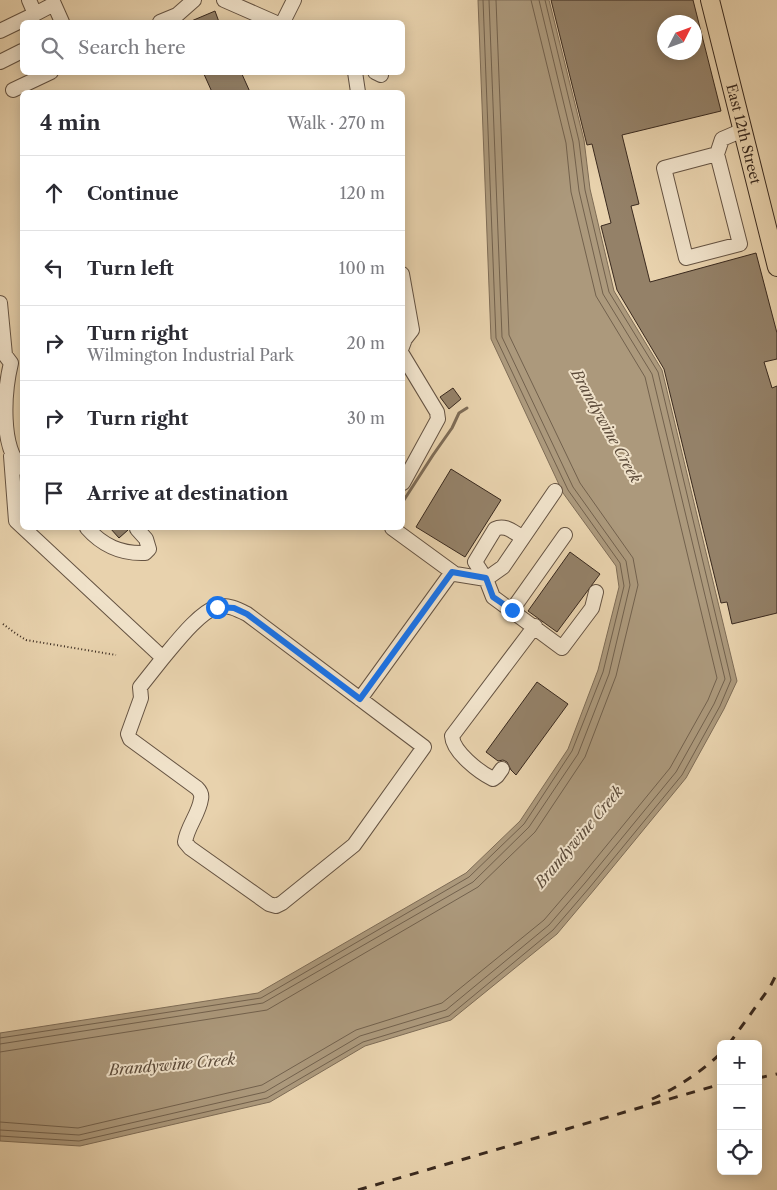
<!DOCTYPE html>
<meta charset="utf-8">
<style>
:root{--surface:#fff;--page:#f2f2f3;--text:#2b2b33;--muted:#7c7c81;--line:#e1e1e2}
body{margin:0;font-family:"Libre Caslon Text",serif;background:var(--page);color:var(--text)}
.controls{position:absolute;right:15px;bottom:15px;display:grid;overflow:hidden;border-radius:8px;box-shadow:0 2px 12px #0003}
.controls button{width:45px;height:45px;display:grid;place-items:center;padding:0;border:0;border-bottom:1px solid var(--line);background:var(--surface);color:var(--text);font:25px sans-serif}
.compass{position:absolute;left:657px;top:15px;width:45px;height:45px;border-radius:50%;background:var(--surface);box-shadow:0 2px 12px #0003;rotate:48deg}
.stop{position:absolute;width:15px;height:15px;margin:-11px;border:4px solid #1a73e8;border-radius:50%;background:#fff}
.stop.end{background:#1a73e8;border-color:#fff;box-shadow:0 1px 5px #0008}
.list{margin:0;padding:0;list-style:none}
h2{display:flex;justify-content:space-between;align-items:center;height:65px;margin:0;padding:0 20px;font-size:21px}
h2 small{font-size:16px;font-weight:400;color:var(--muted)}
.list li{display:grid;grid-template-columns:32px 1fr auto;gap:15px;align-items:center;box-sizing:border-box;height:75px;padding:0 20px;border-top:1px solid var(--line)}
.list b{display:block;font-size:19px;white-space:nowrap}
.list p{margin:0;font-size:16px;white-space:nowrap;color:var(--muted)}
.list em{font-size:16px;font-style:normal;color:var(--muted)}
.icon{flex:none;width:28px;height:28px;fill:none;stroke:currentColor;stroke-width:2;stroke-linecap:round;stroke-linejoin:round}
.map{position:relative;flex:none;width:777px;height:1190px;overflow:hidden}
.search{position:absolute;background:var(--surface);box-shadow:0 2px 12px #0003;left:20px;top:20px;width:385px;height:55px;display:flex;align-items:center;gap:12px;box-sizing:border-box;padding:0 18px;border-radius:8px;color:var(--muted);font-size:19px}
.panel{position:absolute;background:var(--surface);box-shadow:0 2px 12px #0003;left:20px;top:90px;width:385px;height:440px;border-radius:8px}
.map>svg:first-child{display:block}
.water{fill:#ac997c;stroke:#7e6c56}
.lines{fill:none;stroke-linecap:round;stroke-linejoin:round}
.shore{stroke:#72614d;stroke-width:1}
.stream{stroke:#7e6c56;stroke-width:3}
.building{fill:#948168;stroke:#39291e;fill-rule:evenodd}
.minor-casing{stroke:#655342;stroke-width:16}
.major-casing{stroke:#39291e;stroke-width:20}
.path{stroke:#39291e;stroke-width:2;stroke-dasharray:1 2.5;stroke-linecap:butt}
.minor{stroke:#f0e2ca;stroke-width:14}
.major{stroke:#e8d2ad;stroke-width:18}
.rail{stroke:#39291e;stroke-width:3;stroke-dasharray:9 9;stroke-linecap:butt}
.route{stroke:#1a73e8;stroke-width:6}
.labels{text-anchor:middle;stroke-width:4;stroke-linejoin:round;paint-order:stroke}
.street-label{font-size:14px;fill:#39291e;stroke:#f0e2ca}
.water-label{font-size:15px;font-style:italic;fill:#5c4b3a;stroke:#f0e2ca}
</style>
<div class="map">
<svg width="777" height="1190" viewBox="0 0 777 1190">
<rect width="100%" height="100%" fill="#e8d2ad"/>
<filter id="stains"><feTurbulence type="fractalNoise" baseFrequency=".004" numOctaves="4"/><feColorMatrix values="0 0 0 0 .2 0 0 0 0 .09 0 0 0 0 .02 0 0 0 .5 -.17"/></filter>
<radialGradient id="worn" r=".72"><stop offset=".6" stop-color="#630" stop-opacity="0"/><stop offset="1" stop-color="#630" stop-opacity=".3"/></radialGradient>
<path class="water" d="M478 0H549L584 140 590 189 614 291 662 370 737 681 724 709 686 778 594 890 557 934 451 1020 365 1046 270 1102 80 1146 0 1141V1033L258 993 466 873 520 821 568 749 598 670 619 587 616 566 563 493 491 339Z"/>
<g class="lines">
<path class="shore" d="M0 1038 261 998 469 877 524 824 572 751 603 672 624 586 620 563 568 490 496 338 483 0
M0 1044 263 1003 473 882 529 827 578 754 609 674 630 585 626 561 573 487 502 337 489 0
M0 1052 267 1010 478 887 535 832 585 757 616 676 638 585 633 558 580 483 509 335 496 0
M0 1122 78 1128 262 1085 356 1030 442 1003 544 920 580 878 670 768 708 700 717 678 645 377 596 296 571 192 566 143 531 0
M0 1130 79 1135 265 1092 360 1036 446 1010 549 925 585 883 676 772 714 704 725 679 652 374 603 294 579 191 573 142 539 0
M0 1136 79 1141 267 1098 363 1042 449 1016 553 930 590 887 682 775 720 706 731 680 658 372 609 292 585 190 579 141 545 0"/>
<path class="stream" d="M402 503 433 455 452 428 459 413 467 408"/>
</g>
<path class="building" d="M551 0H693L721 111 622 135 639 204 631 206 650 282 756 253 777 333V359L764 362 772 388 777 386V613L732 624 727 602 721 603 664 369 617 290 601 226 611 223 592 144 587 145ZM664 22H694V52H664Z
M215 11 219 22H189Z
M203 72H241L250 92H212Z
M453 388 461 399 449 409 440 397Z
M451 469 501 500 465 557 416 527Z
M110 528H129L128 530 119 538Z
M570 552 600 574 557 632 528 611Z
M537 682 568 704 516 775 511 770 507 762 503 760 498 761 486 752Z"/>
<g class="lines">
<g class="minor-casing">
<path id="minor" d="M224 0 274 22
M35 14 54 4 62 22
M160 22 177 15 194 0
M283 22 294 0
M0 31 35 14 29 0
M0 62 22 51
M355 72 358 92
M375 72 381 75
M13 90 51 72
M717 154 740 244 686 258 664 168 717 154 722 139 743 130
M402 274 412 330 405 339 402 347
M0 303 5 355 11 363
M402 354 437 412 438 419 403 483
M11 363C4 392 0 448 22 468
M11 456 16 521 163 658C175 644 199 612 217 607 227 604 237 609 247 614L424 747 354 845 282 903 276 906 269 904 190 848 185 842C187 827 199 814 201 799 202 795 200 791 197 788L130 739 128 734 141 698 140 687 163 658
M87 528C103 546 121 554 145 553L149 549 146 539 137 529
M392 528 455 574 486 579
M522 537C513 532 505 524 495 529L475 562 486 579 493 597 562 648 592 608 596 592
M486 579 503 567 555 491
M512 610 565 535
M360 699 452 572
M502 769 497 776 493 779C479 772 453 752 452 736L535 626"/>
</g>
<g class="major-casing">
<g id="major">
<path id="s1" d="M710 0 777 267"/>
</g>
</g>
<path class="path" d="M3 624 15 633 26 640 116 655"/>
<use href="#minor" class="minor"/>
<use href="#major" class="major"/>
<path class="rail" d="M729 1044 770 987 777 973
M758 1078 777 1074
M652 1099C677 1088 701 1072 721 1053
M358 1190 721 1084"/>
</g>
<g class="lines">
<path class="route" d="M217 607 234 608 247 614 360 699 452 572 486 578 493 597 512 610"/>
</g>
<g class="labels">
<g class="street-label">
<text dy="5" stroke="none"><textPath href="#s1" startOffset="138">East 12th Street</textPath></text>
</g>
<g class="water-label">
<text transform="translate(606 426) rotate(61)" y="5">Brandywine Creek</text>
<text transform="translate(579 837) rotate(-50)" y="5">Brandywine Creek</text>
<text transform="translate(172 1065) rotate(-5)" y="5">Brandywine Creek</text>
</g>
</g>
<rect width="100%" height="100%" filter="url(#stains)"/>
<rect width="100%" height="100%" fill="url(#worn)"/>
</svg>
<div class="controls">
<button>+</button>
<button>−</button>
<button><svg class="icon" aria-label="locate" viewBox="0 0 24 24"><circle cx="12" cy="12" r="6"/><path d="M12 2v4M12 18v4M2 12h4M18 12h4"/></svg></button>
</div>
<svg class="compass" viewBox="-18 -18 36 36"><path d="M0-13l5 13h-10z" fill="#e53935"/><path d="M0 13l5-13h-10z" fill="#7c7c81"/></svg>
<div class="stop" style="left:217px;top:607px"></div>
<div class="stop end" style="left:512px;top:610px"></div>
<div class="search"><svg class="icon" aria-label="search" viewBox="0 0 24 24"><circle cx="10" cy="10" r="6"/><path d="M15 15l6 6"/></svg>Search here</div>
<section class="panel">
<h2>4 min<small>Walk · 270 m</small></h2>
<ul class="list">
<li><svg class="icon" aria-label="ahead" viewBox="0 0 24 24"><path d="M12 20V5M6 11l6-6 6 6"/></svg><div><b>Continue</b></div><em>120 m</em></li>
<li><svg class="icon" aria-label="left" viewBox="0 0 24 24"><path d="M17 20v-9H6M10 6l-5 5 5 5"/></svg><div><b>Turn left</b></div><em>100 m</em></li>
<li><svg class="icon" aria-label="right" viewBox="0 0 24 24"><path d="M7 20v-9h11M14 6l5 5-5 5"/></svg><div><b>Turn right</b><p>Wilmington Industrial Park</p></div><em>20 m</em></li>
<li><svg class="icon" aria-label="right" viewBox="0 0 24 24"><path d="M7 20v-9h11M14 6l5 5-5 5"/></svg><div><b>Turn right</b></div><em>30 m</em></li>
<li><svg class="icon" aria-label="arrive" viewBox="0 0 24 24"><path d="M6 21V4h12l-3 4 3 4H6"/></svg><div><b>Arrive at destination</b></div></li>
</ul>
</section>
</div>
